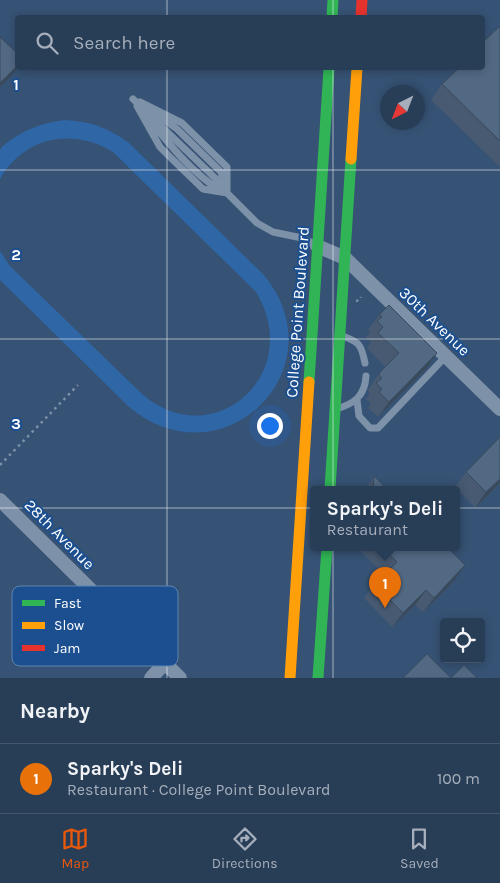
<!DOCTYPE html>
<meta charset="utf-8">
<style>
:root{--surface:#283e57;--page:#30455d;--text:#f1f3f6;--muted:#a5aeba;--line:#44576d;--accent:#ea580c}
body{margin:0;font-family:Karla,sans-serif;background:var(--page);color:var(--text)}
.controls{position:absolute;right:15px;bottom:15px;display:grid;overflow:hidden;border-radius:5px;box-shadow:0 2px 8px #0003}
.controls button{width:45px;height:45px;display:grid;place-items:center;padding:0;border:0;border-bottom:1px solid var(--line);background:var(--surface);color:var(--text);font:25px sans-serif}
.compass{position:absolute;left:380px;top:85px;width:45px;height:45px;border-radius:50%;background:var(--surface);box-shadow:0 2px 8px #0003;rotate:222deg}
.you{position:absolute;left:269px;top:425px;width:18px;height:18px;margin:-12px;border:4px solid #fff;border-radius:50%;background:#1a73e8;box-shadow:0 0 0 8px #1a73e833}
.badge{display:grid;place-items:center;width:32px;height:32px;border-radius:50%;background:var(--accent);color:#fff;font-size:16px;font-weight:700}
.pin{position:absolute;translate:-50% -41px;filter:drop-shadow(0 1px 2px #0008)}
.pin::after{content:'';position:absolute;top:26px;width:18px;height:15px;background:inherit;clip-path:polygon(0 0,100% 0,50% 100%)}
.popup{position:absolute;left:310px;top:486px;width:150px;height:65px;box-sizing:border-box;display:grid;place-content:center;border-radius:5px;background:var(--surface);filter:drop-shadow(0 1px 4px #0005);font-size:16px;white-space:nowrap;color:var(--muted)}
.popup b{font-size:19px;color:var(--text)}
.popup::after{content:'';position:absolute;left:50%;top:100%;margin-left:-10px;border:10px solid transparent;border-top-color:var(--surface)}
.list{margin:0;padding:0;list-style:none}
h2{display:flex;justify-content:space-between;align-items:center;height:65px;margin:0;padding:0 20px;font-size:21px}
h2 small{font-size:16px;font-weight:400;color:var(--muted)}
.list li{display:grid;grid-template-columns:32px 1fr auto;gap:15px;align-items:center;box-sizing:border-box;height:70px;padding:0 20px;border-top:1px solid var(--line)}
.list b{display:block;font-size:19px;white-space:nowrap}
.list p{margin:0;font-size:16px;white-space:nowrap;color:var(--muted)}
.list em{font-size:16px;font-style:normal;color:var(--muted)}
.icon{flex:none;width:28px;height:28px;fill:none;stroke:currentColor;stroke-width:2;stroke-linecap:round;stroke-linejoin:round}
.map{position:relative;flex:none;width:500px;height:678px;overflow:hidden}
.search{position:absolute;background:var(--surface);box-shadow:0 2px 8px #0003;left:15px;right:15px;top:15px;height:55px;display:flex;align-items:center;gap:12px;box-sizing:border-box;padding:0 18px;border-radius:5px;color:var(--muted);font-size:19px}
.sheet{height:135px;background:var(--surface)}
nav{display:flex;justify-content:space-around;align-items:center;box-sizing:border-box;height:70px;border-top:1px solid var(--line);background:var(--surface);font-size:14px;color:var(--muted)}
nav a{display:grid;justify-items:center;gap:2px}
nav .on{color:var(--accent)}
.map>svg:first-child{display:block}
.green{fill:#2f66a5}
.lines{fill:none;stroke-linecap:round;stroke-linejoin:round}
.path{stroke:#7d92a8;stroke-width:2.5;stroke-dasharray:2.5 4;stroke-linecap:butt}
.lane{stroke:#7d92a8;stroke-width:7}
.street{stroke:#7d92a8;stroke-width:14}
.fast{stroke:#30b455;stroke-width:11}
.slow{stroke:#ff9f0a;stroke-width:11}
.jam{stroke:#e5322d;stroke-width:11}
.wall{fill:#475a72}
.shaded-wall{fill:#394a5c}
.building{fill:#526984;stroke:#394a5c}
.grid{fill:none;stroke:#fff;stroke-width:1;stroke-opacity:0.55}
.labels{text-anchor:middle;stroke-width:4;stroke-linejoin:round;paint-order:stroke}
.street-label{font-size:16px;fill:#fff;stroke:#1b4f8f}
.key{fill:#1b4f8f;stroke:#5f84b1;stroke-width:1}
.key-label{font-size:14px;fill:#fff}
.grid-label{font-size:16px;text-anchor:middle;font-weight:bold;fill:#fff;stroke:#1b4f8f;stroke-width:4;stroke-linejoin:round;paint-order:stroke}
</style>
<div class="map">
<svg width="500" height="678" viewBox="0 0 500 678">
<rect width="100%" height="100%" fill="#365274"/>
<path class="green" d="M65 120C90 121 109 128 129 143L264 275C341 369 221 486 128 406L0 280V251L10 266 141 393C211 456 306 375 256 292L113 152C72 127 24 137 0 179V150L2 147C20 131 40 123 65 120Z"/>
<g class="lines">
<path class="path" d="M356 301 360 300 361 297
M0 465 78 385"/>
<path class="lane" d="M133 99 215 178 227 193 257 223 273 232 302 238 316 245
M140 102 182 123 227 167V193
M137 106 160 147 171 158 203 189 227 193
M154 113 177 129 221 172 224 183
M149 119C168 143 193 174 220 190
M340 335C359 342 361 343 365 363
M357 400 359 416 370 428H378L446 356
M336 409C354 404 365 396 366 376"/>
<path class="street" d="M317 246 345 258 500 409
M0 500 180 678
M151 678 165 663"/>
<path class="fast" d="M332 18 333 0
M309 382 329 68
M330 489 351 159
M318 678 327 547"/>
<path class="slow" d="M351 159 357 68
M290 678 309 382"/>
<path class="jam" d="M361 18 362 0"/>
</g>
<path class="wall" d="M500 26V167L431 100 442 84Z
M379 315 437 353 426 369 378 417 368 408 371 404 366 399 370 393 368 391 369 388 380 372 385 367 367 348 371 342 366 337 370 332 368 330Z
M466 472 500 483 475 508 455 487Z
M374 476 387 489H365Z
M360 547H447L465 565 455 580 423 612 415 605 392 627 364 598 374 584 384 574 360 551Z"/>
<path class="shaded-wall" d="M18 65V67L12 75 0 87V83Z
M437 353 426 369 378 417 389 402Z
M500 479V483L475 508 486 492Z
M465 565 455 580 423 612 434 598Z
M426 590 415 605 392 627 403 613Z"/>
<path class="building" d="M500 26V141L442 84 459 68H482V43Z
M0 37 18 54V65L0 83Z
M389 305 437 353 389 402 379 392 382 389 376 383 382 378 379 375 380 372 399 353 378 333 383 327 377 321 382 317 379 315Z
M500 437V479L486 492 466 472Z
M374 476 387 489H373Z
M381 547H447L465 565 434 598 426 590 403 613 374 584 397 562Z
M427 654 451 678 464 665 477 678H403Z"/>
<path class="grid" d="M167 0V18M333 0V18M167 68V678M333 68V678M0 170H500M0 339H500M0 508H500"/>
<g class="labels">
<g class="street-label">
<text transform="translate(297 312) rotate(-86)" y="6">College Point Boulevard</text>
<text transform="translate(435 321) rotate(44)" y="6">30th Avenue</text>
<text transform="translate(60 534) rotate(45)" y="6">28th Avenue</text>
</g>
</g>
<rect x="12" y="586" width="166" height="80" rx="8" class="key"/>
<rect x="22" y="600" width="23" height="6" fill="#30b455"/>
<rect x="22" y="622" width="23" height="7" fill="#ff9f0a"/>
<rect x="22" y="645" width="23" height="6" fill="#e5322d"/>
<g class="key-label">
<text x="54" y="608">Fast</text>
<text x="54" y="630">Slow</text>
<text x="54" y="653">Jam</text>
</g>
<g class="grid-label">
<text x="16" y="90">1</text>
<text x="16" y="260">2</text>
<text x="16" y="429">3</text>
</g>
</svg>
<div class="controls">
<button><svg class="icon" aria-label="locate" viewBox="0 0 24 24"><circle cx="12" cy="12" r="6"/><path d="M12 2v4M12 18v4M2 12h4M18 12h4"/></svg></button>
</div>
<svg class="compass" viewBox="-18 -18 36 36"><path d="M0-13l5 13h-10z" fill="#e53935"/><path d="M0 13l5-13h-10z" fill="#a5aeba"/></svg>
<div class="you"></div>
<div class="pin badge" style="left:385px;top:608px;background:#e8710a">1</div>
<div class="popup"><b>Sparky's Deli</b>Restaurant</div>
<div class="search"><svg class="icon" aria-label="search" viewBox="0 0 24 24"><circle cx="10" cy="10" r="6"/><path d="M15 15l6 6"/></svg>Search here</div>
</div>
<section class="sheet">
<h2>Nearby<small></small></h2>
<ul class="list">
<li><span class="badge" style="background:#e8710a">1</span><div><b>Sparky's Deli</b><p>Restaurant · College Point Boulevard</p></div><em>100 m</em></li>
</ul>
</section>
<nav>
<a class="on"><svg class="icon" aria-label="map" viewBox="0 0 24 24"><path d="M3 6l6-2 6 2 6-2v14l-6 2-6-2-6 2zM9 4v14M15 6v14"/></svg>Map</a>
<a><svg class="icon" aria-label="directions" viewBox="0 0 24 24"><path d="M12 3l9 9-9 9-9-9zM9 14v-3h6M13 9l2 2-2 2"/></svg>Directions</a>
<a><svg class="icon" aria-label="saved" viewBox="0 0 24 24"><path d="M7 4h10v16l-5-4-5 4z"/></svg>Saved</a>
</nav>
